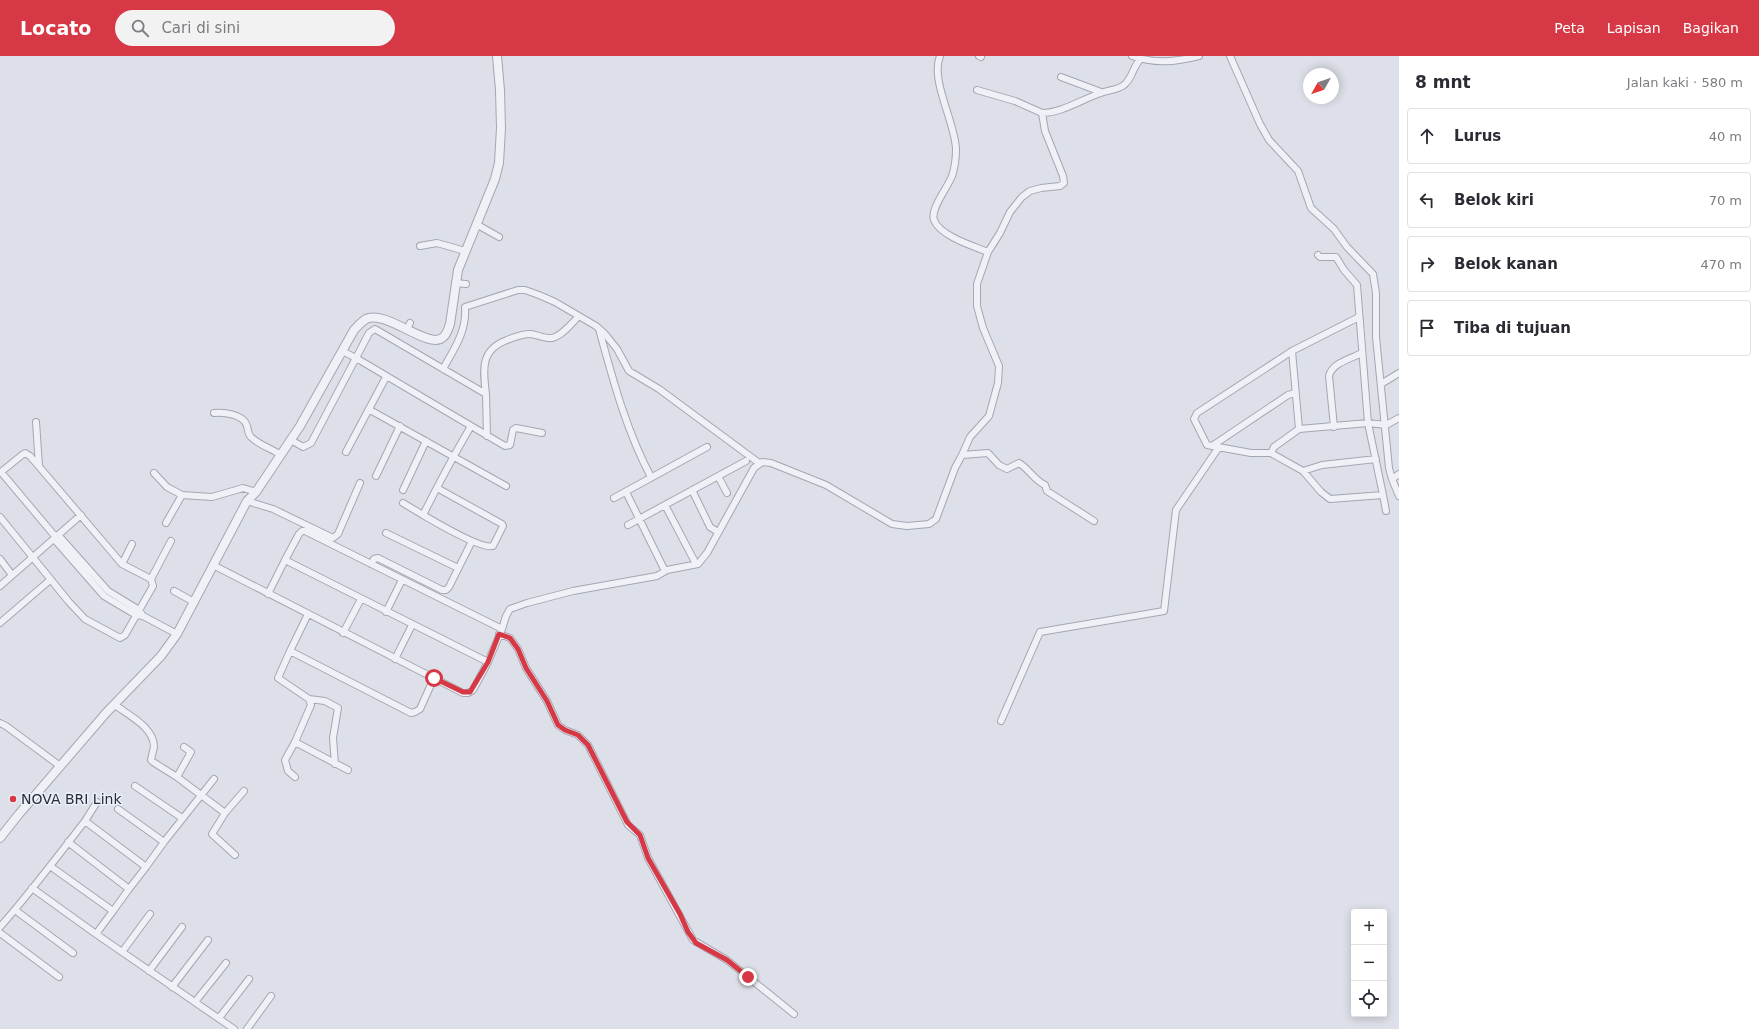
<!DOCTYPE html>
<html lang="id">
<meta charset="utf-8">
<style>
:root{--surface:#fff;--page:#f2f2f3;--text:#2b2b33;--muted:#7c7c81;--line:#e1e1e2;--accent:#d63945}
body{margin:0;font-family:"DejaVu Sans",sans-serif;background:var(--page);color:var(--text)}
.controls{position:absolute;right:12px;bottom:12px;display:grid;overflow:hidden;border-radius:4px;box-shadow:0 2px 10px #0003}
.controls button{width:36px;height:36px;display:grid;place-items:center;padding:0;border:0;border-bottom:1px solid var(--line);background:var(--surface);color:var(--text);font:20px sans-serif}
.compass{position:absolute;left:1303px;top:12px;width:36px;height:36px;border-radius:50%;background:var(--surface);box-shadow:0 2px 10px #0003;rotate:230deg}
.stop{position:absolute;width:12px;height:12px;margin:-9px;border:3px solid #d63945;border-radius:50%;background:#fff}
.stop.end{background:#d63945;border-color:#fff;box-shadow:0 1px 4px #0008}
.list{margin:0;padding:0;list-style:none}
h2{display:flex;justify-content:space-between;align-items:center;height:52px;margin:0;padding:0 16px;font-size:17px}
h2 small{font-size:13px;font-weight:400;color:var(--muted)}
.list li{display:grid;grid-template-columns:26px 1fr auto;gap:12px;align-items:center;box-sizing:border-box;height:56px;margin:0 8px 8px;padding:0 8px;border:1px solid var(--line);border-radius:4px}
.list b{display:block;font-size:15px;white-space:nowrap}
.list em{font-size:13px;font-style:normal;color:var(--muted)}
.icon{flex:none;width:22px;height:22px;fill:none;stroke:currentColor;stroke-width:2;stroke-linecap:round;stroke-linejoin:round}
.map{position:relative;flex:none;width:1399px;height:973px;overflow:hidden}
header{display:flex;align-items:center;gap:24px;box-sizing:border-box;height:56px;padding:0 20px;background:var(--accent);color:#fff}
header strong{font-size:19px}
nav{display:flex;gap:22px;margin-inline-start:auto;font-size:14px}
.search{width:280px;height:36px;background:var(--page);display:flex;align-items:center;gap:10px;box-sizing:border-box;padding:0 14px;border-radius:22px;color:var(--muted);font-size:15px}
main{display:flex}
aside{flex:1;background:var(--surface)}
.map>svg:first-child{display:block}
.lines{fill:none;stroke-linecap:round;stroke-linejoin:round}
.minor-casing{stroke:#a2a7b2;stroke-width:8}
.tertiary-casing{stroke:#a2a7b2;stroke-width:10}
.minor{stroke:#f0f1f6;stroke-width:6}
.tertiary{stroke:#f0f1f6;stroke-width:8}
.route{stroke:#d63945;stroke-width:5}
.poi-dot{fill:#d63945;stroke:#eceff5;stroke-width:1.5}
.labels{text-anchor:middle;stroke-width:3;stroke-linejoin:round;paint-order:stroke}
.poi-label{font-size:14px;fill:#252d3f;stroke:#eceff5;text-anchor:start}
</style>
<header>
<strong>Locato</strong>
<div class="search"><svg class="icon" aria-label="search" viewBox="0 0 24 24"><circle cx="10" cy="10" r="6"/><path d="M15 15l6 6"/></svg>Cari di sini</div>
<nav><a>Peta</a><a>Lapisan</a><a>Bagikan</a></nav>
</header>
<main>
<div class="map">
<svg width="1399" height="973" viewBox="0 0 1399 973">
<rect width="100%" height="100%" fill="#dde0e8"/>
<g class="lines">
<g class="minor-casing">
<path id="minor" d="M940 0C930 24 955 66 956 93 956 102 955 111 952 120 948 131 930 153 934 164 940 180 973 190 988 196
M979 0 981 1
M1132 0C1155 8 1175 6 1199 0
M1230 0 1260 68 1269 84 1298 115 1311 152 1334 173 1347 191 1373 218 1376 237V281L1389 412 1392 423 1399 440
M1061 21 1101 36
M977 34 1015 45 1042 57
M476 168 499 181
M420 190 437 187 465 195
M1318 199 1320 201H1336L1344 214 1357 229 1368 367 1383 439 1330 443 1321 436 1303 415 1271 397H1251L1207 389 1194 363 1197 357 1292 295 1359 261
M455 227 466 228
M407 273 410 267
M599 273C613 324 626 374 651 421
M342 295 356 302 369 277 375 273 486 338 487 380
M1292 295 1299 373
M443 313C454 293 467 275 465 251L518 234H525L539 239 555 246 596 270 605 278 617 293 629 315 659 333 759 407
M1381 328 1399 317
M486 338C483 314 480 294 507 284 514 281 523 278 531 278 538 279 545 283 552 282 562 280 571 268 578 261
M370 354 506 430
M214 357C223 356 244 358 247 370 248 374 248 378 251 381 259 389 272 393 281 399
M36 366 39 410
M1334 371 1329 320C1332 307 1350 303 1362 297
M291 384 303 391 311 387 356 302 505 390 510 389 513 374 516 372 542 377
M1212 390 1288 339 1295 337
M346 396 386 321
M1271 397 1274 391 1299 373 1368 367 1386 369 1399 362
M962 399 970 381 989 360 998 327 999 310 983 272 977 250V228L988 196 1000 177 1010 156 1022 141 1030 135 1041 132 1060 130 1064 127 1063 120 1045 75 1042 57C1062 57 1082 43 1101 37 1108 34 1118 34 1124 29 1133 22 1133 9 1141 3
M1303 415 1322 409 1376 403
M154 417 167 431 182 439
M376 420 400 370
M718 420 727 437
M1392 423 1399 418
M437 432 502 468 503 470 493 490C482 494 435 466 423 459 438 429 454 399 471 370
M403 434 426 385
M692 434 710 471 718 476
M626 436 665 515
M1383 439 1386 455
M614 442 707 391
M247 445 273 453 333 482 338 478 360 427
M403 447 423 459
M665 449 696 508
M0 461 69 546 85 563 120 582 125 579 153 530 151 523
M166 467 182 439 212 441 243 432 256 436
M628 469 746 405
M386 477 458 512
M54 479 55 484 104 540 136 559 143 560 177 578
M0 503 12 519
M285 504 299 478 302 475H305L502 573 488 606
M122 508 132 488
M371 508 374 503 378 502 442 534H446L449 531 472 485
M213 509 463 637H468L473 634 488 606 285 504 268 538
M0 530 81 459
M174 535 194 546
M386 556 402 524
M143 560 139 554 108 535 59 480 54 479 1 416 22 399 25 397 30 400 122 508 151 523 171 485
M0 567 50 524
M502 573 506 560 510 553 527 547 573 535 657 520 667 514 698 508 707 497 754 412 762 406 771 407 826 429 892 468 907 470 929 468 936 463 955 412 962 399 988 397 999 409 1007 413 1019 407C1029 413 1034 424 1045 429L1047 435 1094 465
M343 577 361 543
M499 578 510 582 518 593 526 612 547 645 558 669 565 674 578 679 588 689 628 769 640 779 648 802 693 884 727 904 794 958
M290 595 308 558
M395 603 412 569
M309 643 325 645 338 652 333 682 335 708
M115 649C128 659 154 671 154 691 153 695 152 699 151 704L153 706 177 721 225 757 212 778 235 799
M1001 665 1040 576 1164 555 1176 454 1219 391
M0 667 6 670 60 710
M295 686 285 704 288 715 295 721
M348 714 295 686 311 649 309 643 278 622 290 595 411 657 415 656 420 653 434 622
M177 721 191 696 184 691
M135 730 182 762
M118 753 164 786 146 811
M225 757 244 735
M85 765 97 746
M164 786 214 723
M50 810 113 855 129 833
M32 832 96 878 113 855
M15 854 73 897
M0 871C30 837 57 801 85 765L146 811 129 833 68 786
M0 877 59 921
M96 878 234 973
M122 896 150 858
M149 915 182 871
M172 931 208 884
M195 946 226 907
M219 962 249 923
M247 973 271 940"/>
</g>
<g class="tertiary-casing">
<path id="tertiary" d="M0 782 19 758 106 657 161 600 177 578 247 445 256 436 300 370 354 274C358 270 361 266 366 263 385 253 428 293 442 282 447 279 448 273 450 268L458 214 495 123 499 107 501 72 500 34 497 0"/>
</g>
<use href="#minor" class="minor"/>
<use href="#tertiary" class="tertiary"/>
</g>
<g class="lines">
<path class="route" d="M434 622 463 636H470L488 606 499 578 510 582 518 593 526 612 547 645 558 669 565 674 578 679 588 689 627 766 640 779 648 802 680 858 688 876 696 887 727 904 748 921"/>
</g>
<circle class="poi-dot" cx="13" cy="743" r="4"/>
<g class="labels">
<g class="poi-label">
<text x="21" y="748">NOVA BRI Link</text>
</g>
</g>
</svg>
<div class="controls">
<button>+</button>
<button>−</button>
<button><svg class="icon" aria-label="locate" viewBox="0 0 24 24"><circle cx="12" cy="12" r="6"/><path d="M12 2v4M12 18v4M2 12h4M18 12h4"/></svg></button>
</div>
<svg class="compass" viewBox="-18 -18 36 36"><path d="M0-13l5 13h-10z" fill="#e53935"/><path d="M0 13l5-13h-10z" fill="#7c7c81"/></svg>
<div class="stop" style="left:434px;top:622px"></div>
<div class="stop end" style="left:748px;top:921px"></div>
</div>
<aside>
<h2>8 mnt<small>Jalan kaki · 580 m</small></h2>
<ul class="list">
<li><svg class="icon" aria-label="ahead" viewBox="0 0 24 24"><path d="M12 20V5M6 11l6-6 6 6"/></svg><div><b>Lurus</b></div><em>40 m</em></li>
<li><svg class="icon" aria-label="left" viewBox="0 0 24 24"><path d="M17 20v-9H6M10 6l-5 5 5 5"/></svg><div><b>Belok kiri</b></div><em>70 m</em></li>
<li><svg class="icon" aria-label="right" viewBox="0 0 24 24"><path d="M7 20v-9h11M14 6l5 5-5 5"/></svg><div><b>Belok kanan</b></div><em>470 m</em></li>
<li><svg class="icon" aria-label="arrive" viewBox="0 0 24 24"><path d="M6 21V4h12l-3 4 3 4H6"/></svg><div><b>Tiba di tujuan</b></div></li>
</ul>
</aside>
</main>
